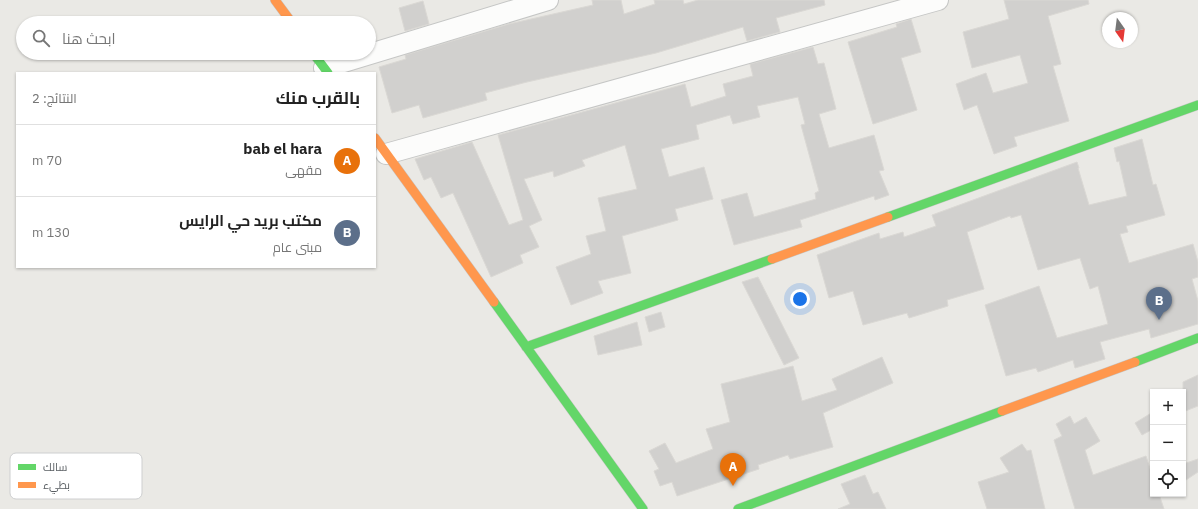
<!DOCTYPE html>
<html lang="ar">
<meta charset="utf-8">
<style>
:root{--surface:#fff;--page:#f6f6f6;--text:#222;--muted:#767676;--line:#e0e0e0;--accent:#8c8f90}
body{margin:0;font-family:"IBM Plex Sans",Cairo,sans-serif;background:var(--page);color:var(--text);direction:rtl}
.controls{position:absolute;right:12px;bottom:12px;display:grid;overflow:hidden;border-radius:0px;box-shadow:0 1px 3px #0004}
.controls button{width:36px;height:36px;display:grid;place-items:center;padding:0;border:0;border-bottom:1px solid var(--line);background:var(--surface);color:var(--text);font:20px sans-serif}
.compass{position:absolute;left:1102px;top:12px;width:36px;height:36px;border-radius:50%;background:var(--surface);box-shadow:0 1px 3px #0004;rotate:166deg}
.you{position:absolute;left:800px;top:299px;width:14px;height:14px;margin:-10px;border:3px solid #fff;border-radius:50%;background:#1a73e8;box-shadow:0 0 0 6px #1a73e833}
.badge{display:grid;place-items:center;width:26px;height:26px;border-radius:50%;background:var(--accent);color:#fff;font-size:13px;font-weight:700}
.pin{position:absolute;translate:-50% -33px;filter:drop-shadow(0 1px 2px #0008)}
.pin::after{content:'';position:absolute;top:21px;width:14px;height:12px;background:inherit;clip-path:polygon(0 0,100% 0,50% 100%)}
.list{margin:0;padding:0;list-style:none}
h2{display:flex;justify-content:space-between;align-items:center;height:52px;margin:0;padding:0 16px;font-size:17px}
h2 small{font-size:13px;font-weight:400;color:var(--muted)}
.list li{display:grid;grid-template-columns:26px 1fr auto;gap:12px;align-items:center;box-sizing:border-box;height:72px;padding:0 16px;border-top:1px solid var(--line)}
.list b{display:block;font-size:15px;white-space:nowrap}
.list p{margin:0;font-size:13px;white-space:nowrap;color:var(--muted)}
.list em{font-size:13px;font-style:normal;color:var(--muted)}
.icon{flex:none;width:22px;height:22px;fill:none;stroke:currentColor;stroke-width:2;stroke-linecap:round;stroke-linejoin:round}
.map{position:relative;flex:none;width:1198px;height:509px;overflow:hidden;direction:ltr}
.search{position:absolute;background:var(--surface);box-shadow:0 1px 3px #0004;left:16px;top:16px;width:360px;height:44px;display:flex;align-items:center;gap:10px;box-sizing:border-box;padding:0 14px;border-radius:22px;color:var(--muted);font-size:15px}
.panel{position:absolute;background:var(--surface);box-shadow:0 1px 3px #0004;left:16px;top:72px;width:360px;height:196px;border-radius:0px;direction:rtl}
.map>svg:first-child{display:block}
.building{fill:#d1d0ce;stroke:#dad8d4}
.lines{fill:none;stroke-linecap:round;stroke-linejoin:round}
.street-casing{stroke:#c5c6c5;stroke-width:22}
.fast-casing{stroke:#c6c6c5;stroke-width:10}
.slow-casing{stroke:#c6c6c5;stroke-width:10}
.street{stroke:#fcfcfb;stroke-width:20}
.fast{stroke:#63d668;stroke-width:9}
.slow{stroke:#ff974d;stroke-width:9}
.key{fill:#fff;stroke:#cecfd0;stroke-width:1}
.key-label{font-size:11px;fill:#5a5f63}
</style>
<div class="map">
<svg width="1198" height="509" viewBox="0 0 1198 509">
<rect width="100%" height="100%" fill="#eae9e5"/>
<path class="building" d="M592 0H621L624 14 655 4 654 0H683L684 4 698 0H824L825 5 776 18 780 32 747 41 743 27 656 53 527 82 485 93 487 100 423 118 419 105 392 113 379 67 406 59 405 55 509 24 593 5Z
M1004 0H1088L1089 4 1048 16 1061 64 1053 66 1069 121 1014 137 1017 146 994 154 977 105 964 110 956 84 986 73 993 93 1028 83 1020 55 972 68 963 32 1009 19Z
M423 1 429 24 405 31 399 8Z
M911 19 921 52 901 58 917 110 873 124 848 42 897 27 896 24Z
M813 47 818 64 824 63 836 109 819 114 829 148 874 135 884 170 879 171 889 195 875 200 874 196 800 220 802 227 734 245 721 200 747 193 754 217 816 199 815 193 819 191 801 125 805 124 798 97 757 106 760 117 733 124 730 115 696 125 699 139 661 149 669 177 704 167 713 199 675 209 678 220 622 236 631 273 598 281 603 293 571 305 556 267 591 254 586 236 606 231 598 198 637 189 625 145 582 160 585 166 554 177 553 171 524 179 542 220 529 226 539 247 520 255 523 263 491 277 453 193 441 198 431 177 424 180 415 159 472 142 509 225 523 220 498 135 685 84 691 107 726 96 723 84 753 76 750 64Z
M1142 139 1153 185 1156 184 1165 215 1126 226 1128 232 1120 234 1129 263 1193 244 1198 262V277L1192 279 1198 301V324L1151 338 1149 329 1100 342 1105 359 1075 368 1073 360 1038 372 1036 368 1006 376 985 305 1039 286 1057 338 1108 324 1098 286 1090 289 1080 258 1038 270 1021 215 1011 218 1010 216 967 232 984 289 947 300 948 306 909 318 907 313 863 325 853 291 829 298 817 255 879 233 880 239 903 232 904 237 936 226 932 215 1077 162 1079 168H1078L1089 205 1127 196 1119 161 1117 162 1114 148Z
M758 277 799 358 784 365 742 282Z
M661 312 665 327 649 332 645 317Z
M637 322 642 345 598 355 594 336Z
M882 357 893 383 823 413 833 447 790 459 788 455 758 465 759 469 677 496 672 482 660 486 654 471 659 469 649 451 665 443 676 463 713 449 706 429 730 422 721 384 793 366 802 401 837 390 832 379Z
M1198 375V406L1183 412V382Z
M1153 412V429L1142 435 1135 423Z
M1070 416 1074 424 1086 417 1100 441 1085 450 1093 475 1146 456 1153 478V494H1159L1164 509H1075L1054 440 1062 436 1056 424Z
M1022 444 1027 451 1031 450 1045 509H987L978 482 1009 472 1000 458Z
M1198 459V472L1183 482V464Z
M865 475 873 494 878 492 886 509H838L850 504 841 484Z"/>
<g class="lines">
<g class="street-casing">
<path id="street" d="M324 68 548 0
M386 154 938 0"/>
</g>
<g class="fast-casing">
<path id="fast" d="M313 53 328 73
M888 217 1198 105
M494 302 643 509
M526 347 772 259
M1135 362 1198 338
M738 509 1002 411"/>
</g>
<g class="slow-casing">
<path id="slow" d="M275 0 292 23
M375 138 494 302
M772 259 888 217
M1002 411 1135 362"/>
</g>
<use href="#street" class="street"/>
<use href="#fast" class="fast"/>
<use href="#slow" class="slow"/>
</g>
<rect x="10" y="453" width="132" height="46" rx="6" class="key"/>
<rect x="18" y="464" width="18" height="6" fill="#63d668"/>
<rect x="18" y="482" width="18" height="6" fill="#ff974d"/>
<g class="key-label">
<text x="43" y="471">سالك</text>
<text x="43" y="489">بطيء</text>
</g>
</svg>
<div class="controls">
<button>+</button>
<button>−</button>
<button><svg class="icon" aria-label="locate" viewBox="0 0 24 24"><circle cx="12" cy="12" r="6"/><path d="M12 2v4M12 18v4M2 12h4M18 12h4"/></svg></button>
</div>
<svg class="compass" viewBox="-18 -18 36 36"><path d="M0-13l5 13h-10z" fill="#e53935"/><path d="M0 13l5-13h-10z" fill="#767676"/></svg>
<div class="you"></div>
<div class="pin badge" style="left:733px;top:486px;background:#e8710a">A</div>
<div class="pin badge" style="left:1159px;top:320px;background:#5c6f8a">B</div>
<div class="search"><svg class="icon" aria-label="search" viewBox="0 0 24 24"><circle cx="10" cy="10" r="6"/><path d="M15 15l6 6"/></svg>ابحث هنا</div>
<section class="panel">
<h2>بالقرب منك<small>النتائج: 2</small></h2>
<ul class="list">
<li><span class="badge" style="background:#e8710a">A</span><div><b>bab el hara</b><p>مقهى</p></div><em>70 m</em></li>
<li><span class="badge" style="background:#5c6f8a">B</span><div><b>مكتب بريد حي الرايس</b><p>مبنى عام</p></div><em>130 m</em></li>
</ul>
</section>
</div>
